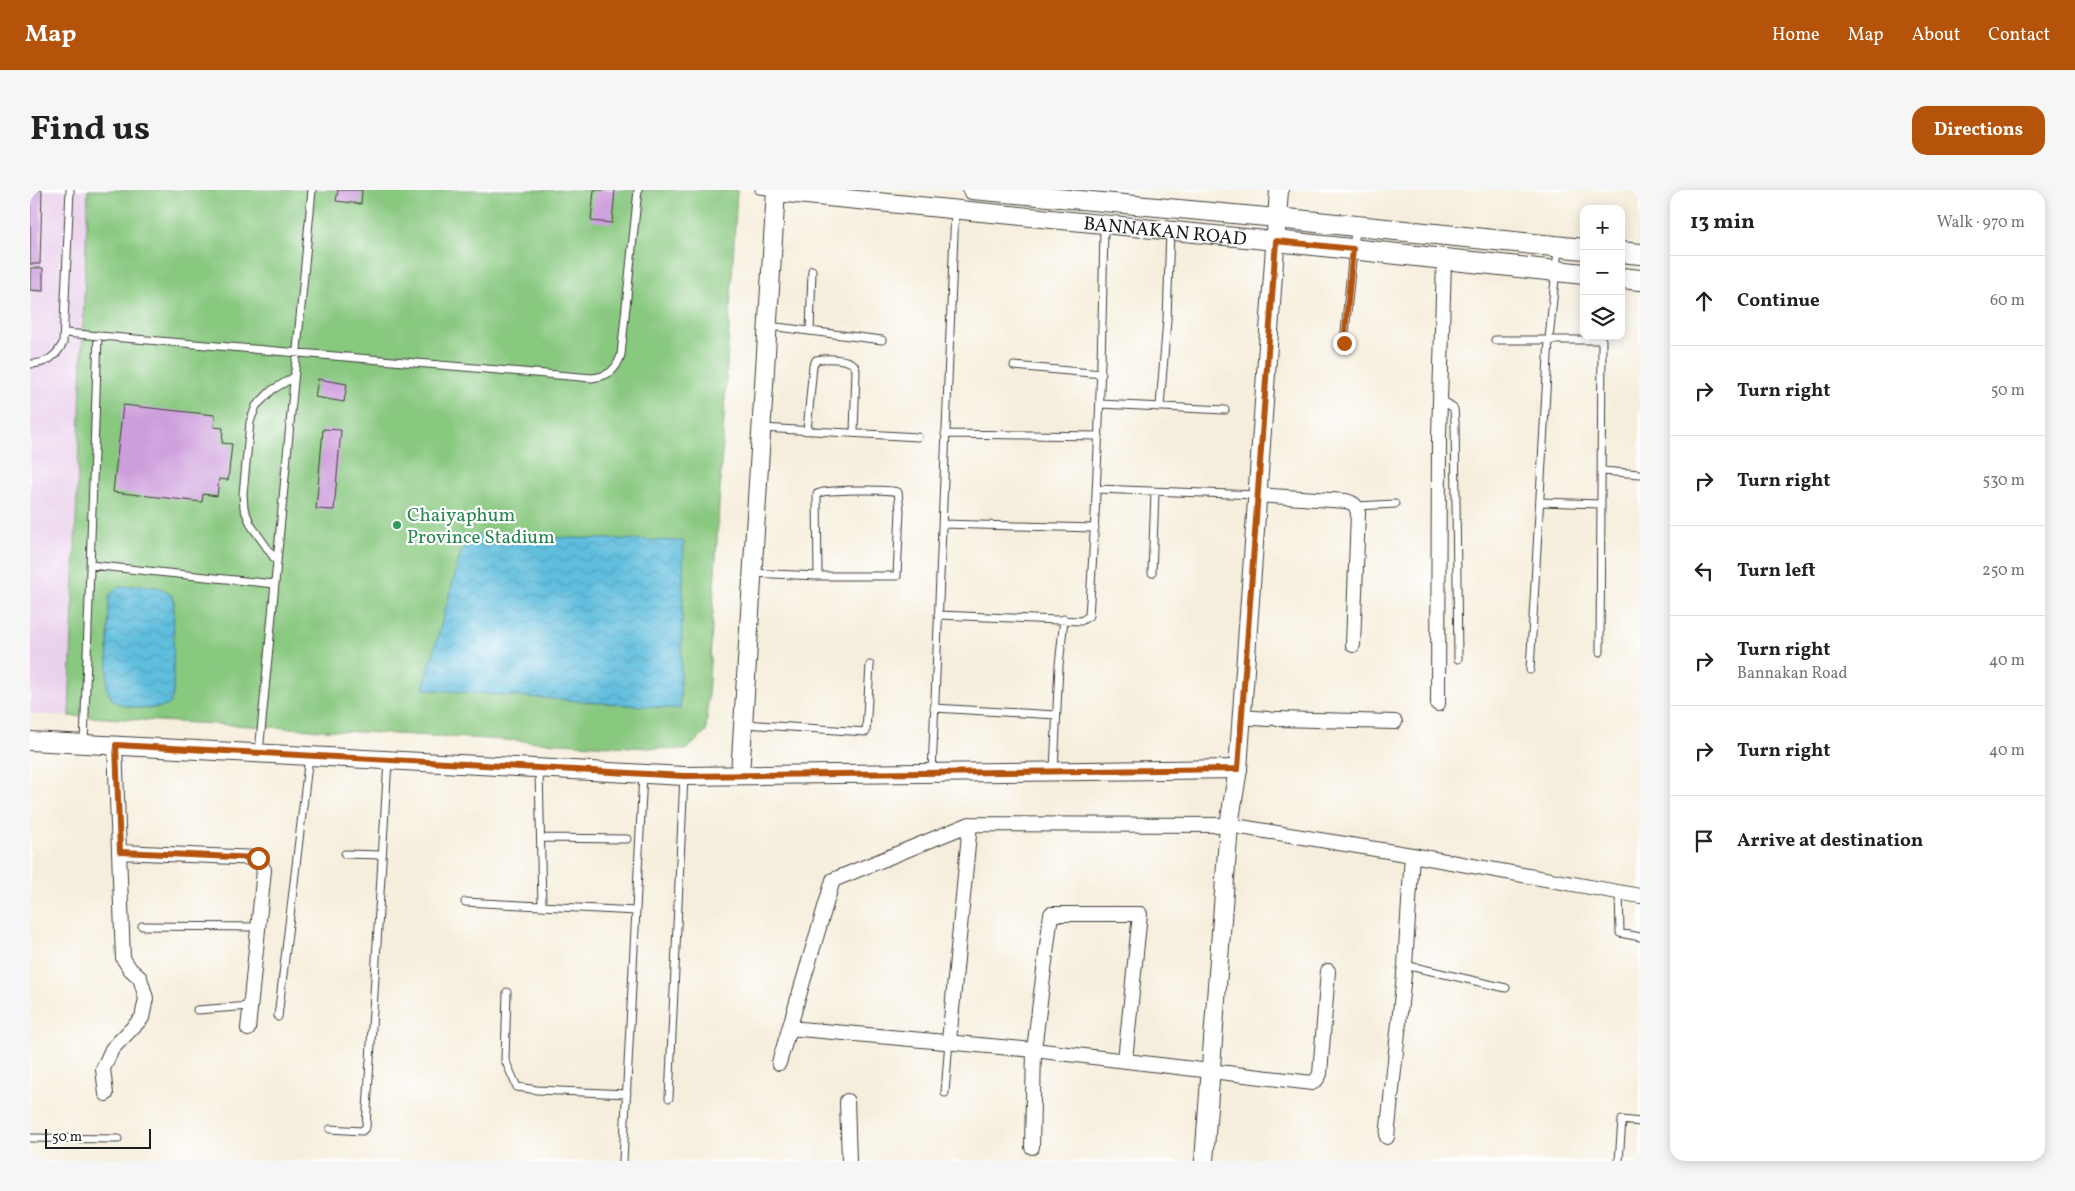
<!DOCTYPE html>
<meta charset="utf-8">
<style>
:root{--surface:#fff;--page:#f6f6f6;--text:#222;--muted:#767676;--line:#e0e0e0;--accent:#b45309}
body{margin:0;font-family:Vollkorn,serif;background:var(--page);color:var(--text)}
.controls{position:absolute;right:15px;top:15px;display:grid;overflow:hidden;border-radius:10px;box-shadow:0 2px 12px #0003}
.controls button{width:45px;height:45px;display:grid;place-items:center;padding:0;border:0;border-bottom:1px solid var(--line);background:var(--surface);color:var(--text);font:25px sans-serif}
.scale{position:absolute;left:15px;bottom:12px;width:106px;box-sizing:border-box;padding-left:5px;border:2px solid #1c1c1c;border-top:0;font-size:14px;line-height:18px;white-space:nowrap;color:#1c1c1c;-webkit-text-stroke:4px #fff;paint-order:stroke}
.stop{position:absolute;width:15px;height:15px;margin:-11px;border:4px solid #b45309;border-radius:50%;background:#fff}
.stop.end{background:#b45309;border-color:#fff;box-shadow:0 1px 5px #0008}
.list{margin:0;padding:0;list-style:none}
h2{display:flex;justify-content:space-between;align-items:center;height:65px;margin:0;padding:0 20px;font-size:21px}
h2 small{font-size:16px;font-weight:400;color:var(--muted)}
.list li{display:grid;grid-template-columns:32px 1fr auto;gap:15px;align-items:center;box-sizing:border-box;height:90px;padding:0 20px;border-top:1px solid var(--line)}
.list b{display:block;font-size:19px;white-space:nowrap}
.list p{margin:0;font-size:16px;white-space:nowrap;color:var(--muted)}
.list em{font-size:16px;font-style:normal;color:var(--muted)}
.icon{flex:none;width:28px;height:28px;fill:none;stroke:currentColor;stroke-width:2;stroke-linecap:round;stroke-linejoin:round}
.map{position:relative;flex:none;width:1610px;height:971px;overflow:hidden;border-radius:15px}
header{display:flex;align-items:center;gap:30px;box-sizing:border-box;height:70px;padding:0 25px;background:var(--accent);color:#fff}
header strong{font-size:24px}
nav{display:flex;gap:28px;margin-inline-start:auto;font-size:18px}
.intro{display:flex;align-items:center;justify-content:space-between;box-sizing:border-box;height:120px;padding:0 30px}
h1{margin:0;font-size:35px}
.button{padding:12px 22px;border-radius:15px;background:var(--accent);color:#fff;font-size:18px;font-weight:700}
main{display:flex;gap:30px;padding:0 30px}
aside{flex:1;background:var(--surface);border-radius:15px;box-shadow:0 2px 12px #0003}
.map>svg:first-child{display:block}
.built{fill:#ead1ec}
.pitch{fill:#88c87f;stroke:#52724e}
.water{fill:url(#water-waves);stroke:#3e6c7c}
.building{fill:#cd9edc}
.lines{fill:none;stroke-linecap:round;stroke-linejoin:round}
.service-casing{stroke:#3d3c39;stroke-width:9}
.minor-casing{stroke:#3d3c39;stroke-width:16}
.tertiary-casing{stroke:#3d3c39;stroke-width:20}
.secondary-casing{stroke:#3d3c39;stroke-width:22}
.service{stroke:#fff;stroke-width:7}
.minor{stroke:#fff;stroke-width:14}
.tertiary{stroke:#fff;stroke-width:18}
.secondary{stroke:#fff;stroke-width:20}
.route{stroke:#b45309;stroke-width:6}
.leisure-dot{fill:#2e9e5b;stroke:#fff;stroke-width:2}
.labels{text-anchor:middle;stroke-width:4.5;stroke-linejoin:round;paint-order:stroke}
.street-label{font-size:19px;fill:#1c1c1c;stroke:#fff}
.leisure-label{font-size:19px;fill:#27864d;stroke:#fff;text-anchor:start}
</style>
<header>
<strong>Map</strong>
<nav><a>Home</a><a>Map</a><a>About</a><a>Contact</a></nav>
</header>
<div class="intro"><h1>Find us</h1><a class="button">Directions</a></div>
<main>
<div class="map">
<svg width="1610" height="971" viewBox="0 0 1610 971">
<defs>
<pattern id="water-waves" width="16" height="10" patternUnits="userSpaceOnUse" patternTransform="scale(1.25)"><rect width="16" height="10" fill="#5fbddd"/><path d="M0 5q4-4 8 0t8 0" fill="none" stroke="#52a2bd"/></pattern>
</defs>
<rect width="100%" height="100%" fill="#fff"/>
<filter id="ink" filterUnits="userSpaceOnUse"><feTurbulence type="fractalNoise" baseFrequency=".02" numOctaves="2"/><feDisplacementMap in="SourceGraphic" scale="10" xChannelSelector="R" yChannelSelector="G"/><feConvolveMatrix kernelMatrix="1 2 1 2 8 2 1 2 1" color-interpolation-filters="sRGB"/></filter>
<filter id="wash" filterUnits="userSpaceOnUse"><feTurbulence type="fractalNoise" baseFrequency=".0096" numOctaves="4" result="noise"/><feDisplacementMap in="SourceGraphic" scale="20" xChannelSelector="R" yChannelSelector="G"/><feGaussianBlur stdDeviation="1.12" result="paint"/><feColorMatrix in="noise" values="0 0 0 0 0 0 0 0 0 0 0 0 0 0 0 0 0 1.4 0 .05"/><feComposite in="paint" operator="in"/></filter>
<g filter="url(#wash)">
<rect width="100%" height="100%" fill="#f6eedc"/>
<path class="built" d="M0 0H58L39 526 0 524Z"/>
<path class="pitch" d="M58 0H707L676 542 656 560 39 526Z"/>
<path class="water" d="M436 345 654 351 650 519 393 499Z
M110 395C123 397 136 396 144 409L143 505 140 514C127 521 95 520 82 509 80 506 78 501 77 498L79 405 88 397Z"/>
<g id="blocks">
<path class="building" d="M0 0H12L10 74H0Z
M308 0H332L331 14 306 11Z
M564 0H585L582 33 561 31Z
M0 78H13V101L0 100Z
M288 189 317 194 314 212 285 207Z
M93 215 185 225 184 237 193 238 192 253 202 254 198 290 189 289 187 306 173 304 172 312 83 302Z
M293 239 311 240 304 320 286 319Z"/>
</g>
</g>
<g filter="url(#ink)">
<use href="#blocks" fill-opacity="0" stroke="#3d3c39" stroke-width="1"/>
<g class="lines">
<g class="service-casing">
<path id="service" d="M729 0 746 2
M739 136 852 150
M780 141 782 80
M35 143 562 188C578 186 586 181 591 165L608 0
M1465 150H1572L1570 462
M1314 153 1325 39
M0 174C16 174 26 167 33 153L40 0
M984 176 1072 184
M1410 208 1424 219 1425 232 1428 469
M1070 214 1195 220
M1130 216 1137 130 1140 41
M732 238 888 247
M777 241 783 176 786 170C797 168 816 168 824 175L826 180 824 243
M915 244 1069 246
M1572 281 1610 284
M1066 299 1228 305
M1510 312 1571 314
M1326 316 1365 314
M912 334 1065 338
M247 372 221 335 214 318 213 304 220 232 226 216 242 200 264 187
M60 375 245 394
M723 383 788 386H867L870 321 868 302C858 299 794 299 787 304L788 386
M1122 383 1125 302
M908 425 1051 431 1059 426C1068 296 1072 165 1074 34
M1500 480 1519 149 1528 59
M904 518 1026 525
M715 534 836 542 840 475
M54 554 68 145
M229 563 282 0
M509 579 512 716
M1024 581 1029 475 1034 429
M902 583 925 19
M511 648 597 649
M315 664 352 665
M1589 702 1590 743 1610 747
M435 712 606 721
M112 736 228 737
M1375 775 1476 798
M477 802 475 870 487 897 507 900 597 904
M167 820 220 816
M248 827 279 566
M915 903 919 851
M639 908 654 586
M300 939 332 941 336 937 358 570
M0 948 88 949
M593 971 613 584
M1589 971 1592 930 1610 932"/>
</g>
<g class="minor-casing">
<path id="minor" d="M1228 305 1316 311C1324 313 1326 315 1328 323L1323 455
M1408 514 1409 247 1414 69
M1212 527 1238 529
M1247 529 1365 532
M90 662 228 668 234 680 218 839
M759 838 1004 860 1282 893 1287 889 1290 884 1298 781
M919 851 940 634
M749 873 803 690 940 634 1199 635 1382 665 1610 706
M76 904 73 879 82 859 112 828 116 808 110 788 100 779 93 768 85 555
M817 911 819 971
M1357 947 1375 775 1382 665
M1002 957 1004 860 1021 724H1110L1095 870"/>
</g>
<g class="tertiary-casing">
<g id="tertiary">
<path d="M942 0 1247 28"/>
<path id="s1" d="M746 2 1246 51"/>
<path d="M0 551 654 586 1208 579"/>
<path d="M710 585 746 0"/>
<path d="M1174 971 1199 635 1208 579 1249 0"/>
</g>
</g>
<g class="secondary-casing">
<path id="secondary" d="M1247 28 1554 59
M1246 51 1554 84
M1591 62 1610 64
M1591 88 1610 90"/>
</g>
<use href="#service" class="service"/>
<use href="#minor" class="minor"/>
<use href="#tertiary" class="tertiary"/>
<use href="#secondary" class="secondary"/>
</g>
</g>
<g class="lines" filter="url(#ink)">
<path class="route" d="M228 668 90 662 86 555 654 586 1208 579 1246 51 1323 59 1314 153"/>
</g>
<circle class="leisure-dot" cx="367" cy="335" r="5"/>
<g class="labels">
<g class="street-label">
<text dy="7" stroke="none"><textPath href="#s1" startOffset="391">BANNAKAN ROAD</textPath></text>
</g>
<g class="leisure-label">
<text x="377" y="331">Chaiyaphum<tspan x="377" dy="22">Province Stadium</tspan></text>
</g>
</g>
</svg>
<div class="controls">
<button>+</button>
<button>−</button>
<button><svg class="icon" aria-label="layers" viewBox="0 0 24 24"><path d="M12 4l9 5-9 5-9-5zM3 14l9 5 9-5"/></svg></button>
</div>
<div class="scale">50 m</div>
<div class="stop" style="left:228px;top:668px"></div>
<div class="stop end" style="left:1314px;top:153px"></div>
</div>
<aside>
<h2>13 min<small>Walk · 970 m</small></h2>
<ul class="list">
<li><svg class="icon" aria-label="ahead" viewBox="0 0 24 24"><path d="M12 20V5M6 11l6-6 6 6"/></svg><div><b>Continue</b></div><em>60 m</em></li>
<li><svg class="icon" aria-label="right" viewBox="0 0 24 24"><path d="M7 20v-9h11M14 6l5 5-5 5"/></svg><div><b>Turn right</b></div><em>50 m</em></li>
<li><svg class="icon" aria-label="right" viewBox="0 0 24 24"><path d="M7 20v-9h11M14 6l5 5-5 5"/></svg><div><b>Turn right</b></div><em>530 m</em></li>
<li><svg class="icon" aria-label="left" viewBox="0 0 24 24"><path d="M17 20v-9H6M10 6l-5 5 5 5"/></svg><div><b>Turn left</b></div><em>250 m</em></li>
<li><svg class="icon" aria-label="right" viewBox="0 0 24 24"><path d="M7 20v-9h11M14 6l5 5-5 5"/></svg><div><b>Turn right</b><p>Bannakan Road</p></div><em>40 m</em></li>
<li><svg class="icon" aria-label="right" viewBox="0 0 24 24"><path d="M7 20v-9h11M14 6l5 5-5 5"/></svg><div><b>Turn right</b></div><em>40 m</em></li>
<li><svg class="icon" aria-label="arrive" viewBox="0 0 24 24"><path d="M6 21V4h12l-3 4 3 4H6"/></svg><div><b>Arrive at destination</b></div></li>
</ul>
</aside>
</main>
